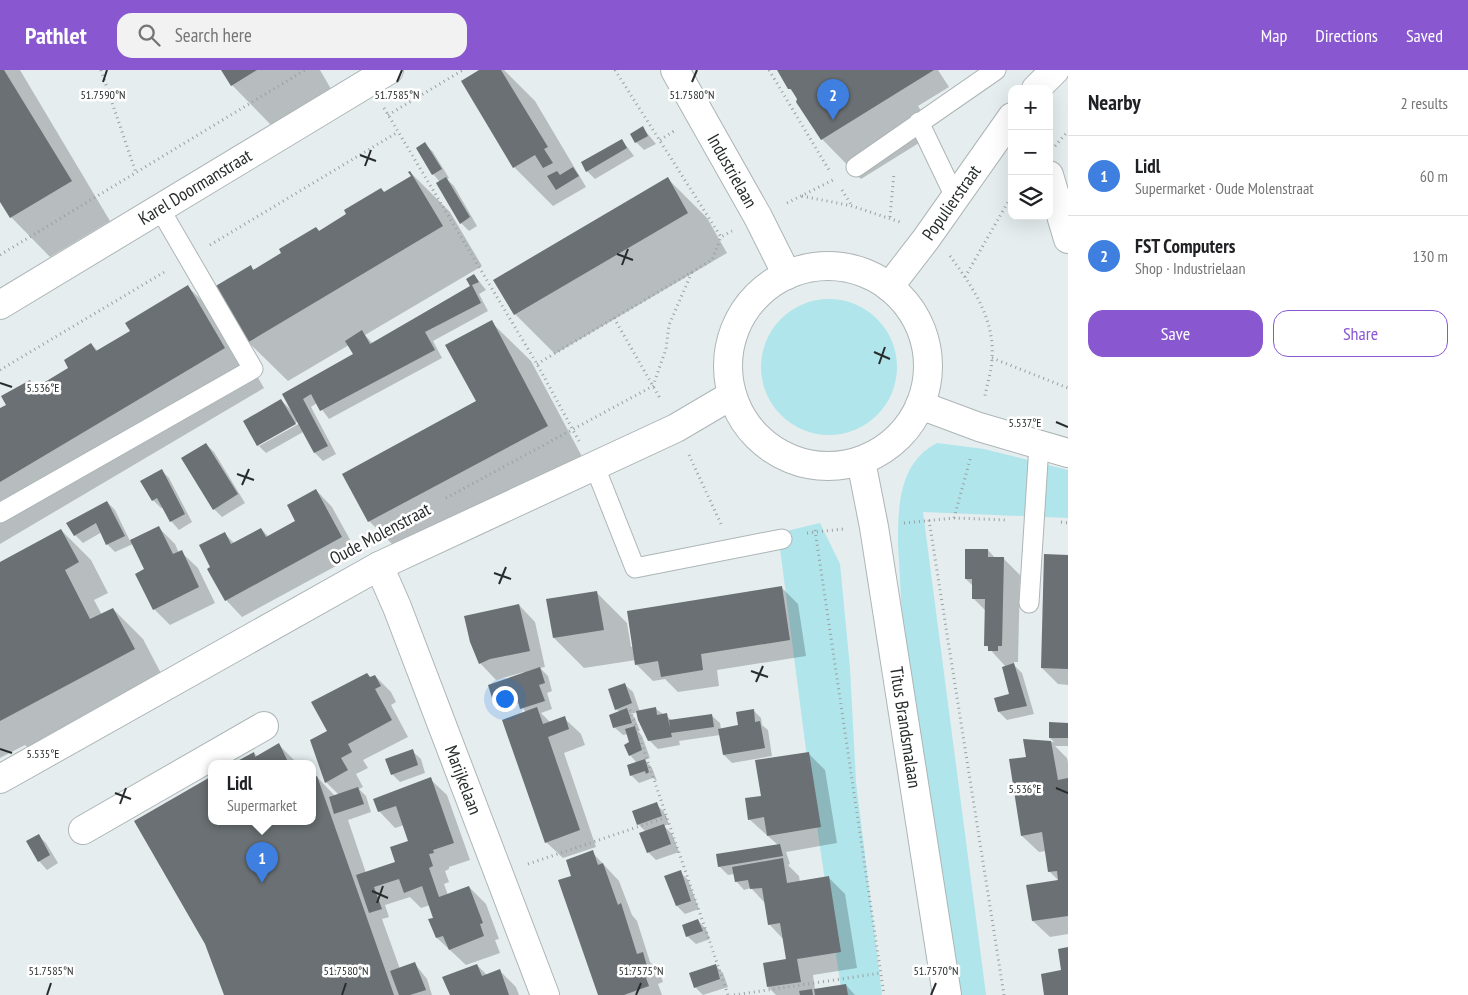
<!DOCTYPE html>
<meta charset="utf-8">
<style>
:root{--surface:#fff;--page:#f2f2f2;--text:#202124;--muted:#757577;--line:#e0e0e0;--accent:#8958d0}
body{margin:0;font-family:"PT Sans Narrow",sans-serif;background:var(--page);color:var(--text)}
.controls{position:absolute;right:15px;top:15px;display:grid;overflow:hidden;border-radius:10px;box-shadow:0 5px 20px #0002}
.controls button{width:45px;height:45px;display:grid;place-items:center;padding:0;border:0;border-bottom:1px solid var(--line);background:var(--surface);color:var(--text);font:25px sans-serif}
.you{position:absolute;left:504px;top:628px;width:18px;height:18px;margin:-12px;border:4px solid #fff;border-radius:50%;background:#1a73e8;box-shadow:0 0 0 8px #1a73e833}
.badge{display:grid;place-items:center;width:32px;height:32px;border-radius:50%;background:var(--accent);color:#fff;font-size:16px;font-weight:700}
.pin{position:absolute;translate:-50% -41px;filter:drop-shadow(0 1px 2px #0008)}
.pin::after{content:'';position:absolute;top:26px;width:18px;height:15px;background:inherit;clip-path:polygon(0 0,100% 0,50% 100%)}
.popup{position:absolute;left:208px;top:690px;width:108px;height:65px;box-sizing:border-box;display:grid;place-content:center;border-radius:10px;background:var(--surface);filter:drop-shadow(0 1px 4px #0005);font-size:16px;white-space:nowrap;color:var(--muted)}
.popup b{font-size:19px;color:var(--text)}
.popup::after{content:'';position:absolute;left:50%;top:100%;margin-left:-10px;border:10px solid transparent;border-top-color:var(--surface)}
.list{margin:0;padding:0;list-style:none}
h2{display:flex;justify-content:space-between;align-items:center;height:65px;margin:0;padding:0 20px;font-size:21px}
h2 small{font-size:16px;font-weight:400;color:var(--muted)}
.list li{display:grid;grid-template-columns:32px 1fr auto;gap:15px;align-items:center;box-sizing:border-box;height:80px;padding:0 20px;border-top:1px solid var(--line)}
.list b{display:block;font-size:19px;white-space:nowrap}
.list p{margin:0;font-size:16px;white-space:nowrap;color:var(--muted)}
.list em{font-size:16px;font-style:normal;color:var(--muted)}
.actions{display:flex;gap:10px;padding:15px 20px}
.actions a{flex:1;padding:11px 0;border:1px solid var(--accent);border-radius:15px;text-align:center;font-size:18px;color:var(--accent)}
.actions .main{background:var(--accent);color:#fff}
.icon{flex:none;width:28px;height:28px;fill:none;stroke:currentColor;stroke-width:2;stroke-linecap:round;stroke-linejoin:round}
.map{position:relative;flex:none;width:1068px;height:925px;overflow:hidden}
header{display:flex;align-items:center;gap:30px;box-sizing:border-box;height:70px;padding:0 25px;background:var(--accent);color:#fff}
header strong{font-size:24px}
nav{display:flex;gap:28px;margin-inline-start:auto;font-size:18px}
.search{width:350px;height:45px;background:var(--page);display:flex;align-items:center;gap:12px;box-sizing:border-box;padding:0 18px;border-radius:15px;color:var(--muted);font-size:19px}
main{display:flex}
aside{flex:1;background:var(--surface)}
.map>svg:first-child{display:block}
.green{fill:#b0e5eb}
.shadow{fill:#0003}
.building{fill:#6a7073}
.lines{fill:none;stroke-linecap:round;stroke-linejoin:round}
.service-casing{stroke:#adb5b6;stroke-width:21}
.pedestrian-casing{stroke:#adb5b6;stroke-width:30}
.minor-casing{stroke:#adb5b6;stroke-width:30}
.path{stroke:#9aa0a1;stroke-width:3;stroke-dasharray:1 4;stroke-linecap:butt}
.service{stroke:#fff;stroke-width:19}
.pedestrian{stroke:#fff;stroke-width:28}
.minor{stroke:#fff;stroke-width:28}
.ticks{fill:none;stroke:#282c2c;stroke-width:2}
.labels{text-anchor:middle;stroke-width:5;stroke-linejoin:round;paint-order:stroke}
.street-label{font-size:18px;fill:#282c2c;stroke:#fff}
.ticks-label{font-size:12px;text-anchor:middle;fill:#282c2c;stroke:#fff;stroke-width:5;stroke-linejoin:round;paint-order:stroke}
</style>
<header>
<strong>Pathlet</strong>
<div class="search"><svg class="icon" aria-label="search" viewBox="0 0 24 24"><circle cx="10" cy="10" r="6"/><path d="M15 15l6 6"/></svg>Search here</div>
<nav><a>Map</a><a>Directions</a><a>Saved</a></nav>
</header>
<main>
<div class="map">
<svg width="1068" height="925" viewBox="0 0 1068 925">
<rect width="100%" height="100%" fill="#e5edee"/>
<path class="green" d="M761 297a68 68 0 1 1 136 0a68 68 0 1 1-136 0Z
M937 373 984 379 1068 400V448L923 442 986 925H934L911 709 898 474C898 435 899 393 937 373Z
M820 453 840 494 850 598 856 712 882 925H842L809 703 778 463Z"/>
<path class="shadow" d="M0 0H20L110 151 50 187 11 147 0 129Z
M222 0H320L331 19 271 55 232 15Z
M481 0H504L535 31 586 117 553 136 514 97Z
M778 0H938L949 17 918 36 935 63 861 109 822 69 797 27 789 18Z
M643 58 656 74 644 80 636 72Z
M622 70 634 86 595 109 587 101Z
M425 74 433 82 449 108 447 109 454 116 477 156 469 161 461 153 440 112 433 104Z
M410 102 450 142 482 196 365 265 373 274 472 216 468 209 474 205 486 220 479 224 488 241 433 271 442 288 329 349 317 333 311 337 336 384 323 391 315 383 303 362 266 383 259 376 302 352 300 350 259 374V376L245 352 281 330 292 341 284 325 355 284 349 275 288 311 248 272 216 218 251 197 254 200 283 183 281 179 316 158 320 162 348 145 346 141 381 120 385 123 412 107Z
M668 109 707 148 727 183 555 284 515 244 495 211Z
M188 217 228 256 264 318 0 474V340L8 335 30 311 37 318 70 298 91 274 98 281 131 261Z
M491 252 531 291 587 396 409 491 370 452 344 404 477 332Z
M206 374 214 382 245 433 222 447 214 439Z
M161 400 169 408 192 452 179 460 171 451 163 437 161 438 153 430Z
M316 420 332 437 358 484 242 547 226 530 211 498 224 463 234 473 261 459 269 467 297 452Z
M107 432 115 440 130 471 158 457 175 474 179 483 181 482 198 498 215 533 170 555 154 539 145 499 133 474 115 482 107 474 102 462 83 473 75 465Z
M61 460 91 490 108 523 94 530 102 545 113 539 143 569 164 609 31 681 25 675 0 688V494Z
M988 480 996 489H1004L1020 505 1018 592H1014V595L1022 603 1034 644 1007 650 999 642 1010 625 1006 597 986 575V541L973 528V516L966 509Z
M1045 486H1068V615L1058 614 1042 598Z
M781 517 798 534 806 586 717 600 719 616 678 622 665 609 653 611 636 594V590L584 598 554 568 597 523 627 553 631 577Z
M519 535 535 552 545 597 540 598 548 606 552 621 547 623 552 639 541 643 551 653 564 648 581 664 585 675 564 683 596 777 563 788 546 772 526 643 520 633 502 637 494 629 524 602 496 610 480 593Z
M375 606 391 622 396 632 391 635 408 667 363 690 368 698 356 704 363 717 359 719 366 726 371 742 348 750 366 803 396 793 410 772 404 755 395 758 379 741 430 709 447 725 470 790 449 797V799L445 801 449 812 444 814 448 825 469 817 486 834 499 869 495 870 500 883 466 895 437 868 430 850 435 849 430 835 421 838 410 827 385 835 389 847 382 849 400 899 415 894 427 909 432 925H225L207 874 212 707V752H312V709L317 707 335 726 339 725 326 712 328 662Z
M624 614 633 622 640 642 656 639 673 651 711 645 720 653 721 659 739 656 753 640 761 648 762 655 768 660 772 686 732 693 724 685 720 665 679 671 680 675 658 679 649 670 638 642 631 644 635 648 640 661H638L642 666 650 688 645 690 652 698 657 711 653 708 639 713 631 705 637 693 630 685V673L628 664 623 665 614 657 620 642 616 639Z
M1050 654H1068V676H1055L1067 688 1068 693V864L1050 867 1033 851 1059 811 1049 801 1046 781 1039 782 1022 766 1028 688 1024 670 1054 672 1050 668Z
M279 675 298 694H235L254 683 258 687Z
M412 681 421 689 425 703 400 712 392 704Z
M808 683 825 700 837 773 786 782 790 794 788 795 799 806 800 812 828 807 845 824 857 898 813 905 815 920 846 915 855 925H776L768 917 788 890 784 870 769 854 765 833 751 818 744 820 736 811 734 804 728 805 720 797 718 785 778 775 749 749 762 727Z
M656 734 664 742 669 754 664 756 672 764 679 782 656 790 648 782 646 762 638 754Z
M38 765 46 773 58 793 47 800 39 791Z
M592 782 619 811 632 845 637 851 650 892 659 900 663 912 658 914 662 925H600L572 806Z
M680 802 688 810 699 839 685 844 677 836Z
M698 851 706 859 710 869 696 874 687 866Z
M477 895 487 905 500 901 516 917 519 925H452Z
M715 895 723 903 728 917 703 925 695 917Z"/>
<path class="building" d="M0 0H4L72 111 10 148 0 132Z
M221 0H257L231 16Z
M479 0H501L548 77 544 79 553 93 543 98 535 85 513 98 461 11Z
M777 0H934L821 70 796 32 797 29 791 19H788Z
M643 56 648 66 635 73 630 64Z
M622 69 627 78 586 102 581 92Z
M425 72 442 99 432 105 416 78Z
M573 97 579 106 556 120 547 106 557 101 560 105Z
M410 101 443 156 247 273 214 217 251 195 253 200 281 183 279 179 316 157 319 161 346 144 344 140 381 118 384 122 411 106 408 102Z
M446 107 470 147 460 154 436 113Z
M668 107 688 143 514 245 493 210Z
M474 204 479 212 472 215 481 233 425 262 435 280 320 341 311 324 303 329 328 376 314 383 282 324 353 284 345 271 362 260 370 274 470 216 466 209Z
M188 215 225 278 0 412V338L6 335 1 326 30 310 35 318 68 298 64 290 91 273 96 281 130 261 125 253Z
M492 250 548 356 368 452 342 404 476 331 445 275Z
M281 329 296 354 257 376 243 351Z
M206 373 238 424 213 440 181 388Z
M162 399 185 444 170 452 157 428 152 431 140 411Z
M316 419 342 467 225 531 207 499 210 497 199 475 225 462 231 474 261 458 266 467 295 451 287 435Z
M107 431 125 466 106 475 96 453 74 466 66 453Z
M159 456 173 484 182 480 199 517 153 540 135 504 144 499 130 470Z
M61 459 79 492 65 500 90 549 113 538 135 579 0 651V492Z
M965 479H988V487H1004L1002 576H998V581H988V576H984L985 529H972V509H965Z
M1044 484 1068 485V599L1041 598Z
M782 516 790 570 701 584 703 600 661 607 658 591 635 595 627 541Z
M597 521 604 560 553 568 546 529Z
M519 534 530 581 490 589 479 594 470 572 464 546Z
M1014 593 1027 636 998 642 994 628 1009 624 1002 597Z
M540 597 545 613 539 615 545 631 520 639 516 624 493 631 488 615Z
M367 603 370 607 375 605 381 616 375 619 392 650 348 674 352 682 341 688 348 700 325 713 310 670 327 661 311 632Z
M625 613 632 633 615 640 608 619Z
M537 637 543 654 565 646 569 659 548 667 580 760 545 773 502 650Z
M656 637 657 645 667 643 670 658 669 650 712 644 714 657 671 663 672 667 648 671 638 650 636 641Z
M627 638 632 653 613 658 609 645Z
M754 639 755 652 760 651 765 678 723 685 718 659 738 655 736 642Z
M1049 652 1068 653V668H1049Z
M635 656 642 680 629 686 624 675 629 672 625 659Z
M1023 669 1051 671 1058 710 1068 708V846L1032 851 1026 815 1058 810 1057 801 1048 802 1042 762 1021 766 1009 689 1026 687Z
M279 673 289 694H232L254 682 255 687Z
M413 679 418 695 391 705 385 689Z
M809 682 821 757 767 766 764 747 748 750 745 728 761 726 755 690Z
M645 689 649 702 646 704 645 701 630 706 627 695Z
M212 706V752H312V708L317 706 394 925H224L205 874 134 751Z
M431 707 454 773 433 780 434 783 429 784 433 796 429 798 439 827 469 816 483 853 480 854 484 866 449 880 443 866 436 868 428 849 433 848 422 816 404 823 399 809 374 817 382 839 369 843 356 805 395 792 390 777 408 771 396 736 378 742 373 729Z
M358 717 364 734 334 744 329 727Z
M657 732 662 746 637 755 632 741Z
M664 754 671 774 647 783 639 763Z
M39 764 50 785 38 792 26 771Z
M780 774 783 786 718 797 716 784Z
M593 780 598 795 603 793 618 835 621 833 637 884 643 882 647 896 642 897 649 916 624 925H598L558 810 571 806 566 790Z
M783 788 787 813 829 806 841 882 797 889 801 912 767 917 763 893 786 889 780 853 768 855 762 818 750 819 748 810 735 812 732 797Z
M681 800 691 831 676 836 664 806Z
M698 849 703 861 686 867 682 855Z
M1068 877V925H1044L1041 904 1061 900 1058 879Z
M415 892 426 920 410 925H399L390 901Z
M477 894 482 906 500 899 509 925H450L442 907Z
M716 894 720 909 694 918 689 903Z
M846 914 848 925H815L814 919Z
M812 919 813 925H800L799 921Z"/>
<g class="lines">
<g class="service-casing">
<path id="service" d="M919 52 955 127
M856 97 996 0
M595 397 635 498 782 469
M0 443 253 299 160 139
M1029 533 1039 375"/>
</g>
<g class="pedestrian-casing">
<path id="pedestrian" d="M83 760 264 656"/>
</g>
<g class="minor-casing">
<g id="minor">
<path id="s1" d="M675 0 758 147 787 205"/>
<path d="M1036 19 1055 0"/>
<path d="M1049 105 1068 169"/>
<circle cx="828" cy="296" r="100"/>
<path id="s2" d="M889 217 926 169 1012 47"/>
<path id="s3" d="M0 235 389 0"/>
<path d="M920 335 979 357 1068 383"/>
<path id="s4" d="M861 391 874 457 947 925"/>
<path id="s5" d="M379 496 397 537 545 925"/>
<path d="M0 709 379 496 676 358 732 325"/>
</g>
</g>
<path class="path" d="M101 0 136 103
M615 0 721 167
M769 0 829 100
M384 38 537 294 579 371
M388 45 463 0
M660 70 674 61
M1055 76 1068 61
M842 120 852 136
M802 126 852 136 900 152
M787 133 835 109
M890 147 894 103
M210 175 398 62
M0 185 305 0
M950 186C972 216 995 249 992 288 992 300 987 314 985 326
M965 207 1012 125
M614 248 661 330
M992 288 1068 318
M537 294 712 190 721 167 732 161
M0 300 166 201
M689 385 721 454
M446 428 653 316 666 279 669 255 692 202
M954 448 971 386
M929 450 1004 925
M1061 452 1068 453
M904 453 954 448 1007 450
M815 460 884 925
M807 463 843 459
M630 640 728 925
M528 794 667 747
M734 925 881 903"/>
<use href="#service" class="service"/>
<use href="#pedestrian" class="pedestrian"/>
<use href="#minor" class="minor"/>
</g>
<path class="ticks" d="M103 12 107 0M397 12 402 0M692 12 697 0M360 85 376 91M365 96 371 80M617 184 633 190M622 195 628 179M874 282 890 289M879 294 885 277M0 313 12 317M1056 352 1068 357M237 404 254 410M242 415 249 399M494 503 511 509M499 514 506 497M751 601 768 607M756 612 763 596M0 679 12 683M1056 718 1068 723M115 723 131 729M120 734 126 718M372 821 388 828M377 833 383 816M47 925 51 913M342 925 346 913M636 925 641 913M931 925 936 913"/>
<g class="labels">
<g class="street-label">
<text dy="6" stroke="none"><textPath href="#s1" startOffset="116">Industrielaan</textPath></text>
<text dy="6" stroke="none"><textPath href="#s3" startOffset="228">Karel Doormanstraat</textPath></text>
<text dy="6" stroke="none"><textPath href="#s2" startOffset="105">Populierstraat</textPath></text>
<text transform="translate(380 464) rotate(-28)" y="6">Oude Molenstraat</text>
<text dy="6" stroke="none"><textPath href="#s4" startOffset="270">Titus Brandsmalaan</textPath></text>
<text dy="6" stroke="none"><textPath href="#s5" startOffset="230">Marijkelaan</textPath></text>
</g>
</g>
<g class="ticks-label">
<text x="103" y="29">51.7590°N</text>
<text x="397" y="29">51.7585°N</text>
<text x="692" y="29">51.7580°N</text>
<text x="43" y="322">5.536°E</text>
<text x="1025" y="357">5.537°E</text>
<text x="43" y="688">5.535°E</text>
<text x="1025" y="723">5.536°E</text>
<text x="51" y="905">51.7585°N</text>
<text x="346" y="905">51.7580°N</text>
<text x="641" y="905">51.7575°N</text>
<text x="936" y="905">51.7570°N</text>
</g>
</svg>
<div class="controls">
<button>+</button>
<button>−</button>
<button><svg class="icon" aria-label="layers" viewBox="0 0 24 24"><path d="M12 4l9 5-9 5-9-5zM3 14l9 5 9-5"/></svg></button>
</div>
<div class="you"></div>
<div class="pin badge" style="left:262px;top:813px;background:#3f7fe0">1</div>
<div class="popup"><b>Lidl</b>Supermarket</div>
<div class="pin badge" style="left:833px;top:50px;background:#3f7fe0">2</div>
</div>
<aside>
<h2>Nearby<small>2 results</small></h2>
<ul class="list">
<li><span class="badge" style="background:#3f7fe0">1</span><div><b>Lidl</b><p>Supermarket · Oude Molenstraat</p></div><em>60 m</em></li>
<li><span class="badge" style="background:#3f7fe0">2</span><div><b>FST Computers</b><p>Shop · Industrielaan</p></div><em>130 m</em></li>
</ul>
<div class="actions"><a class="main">Save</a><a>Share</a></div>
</aside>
</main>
